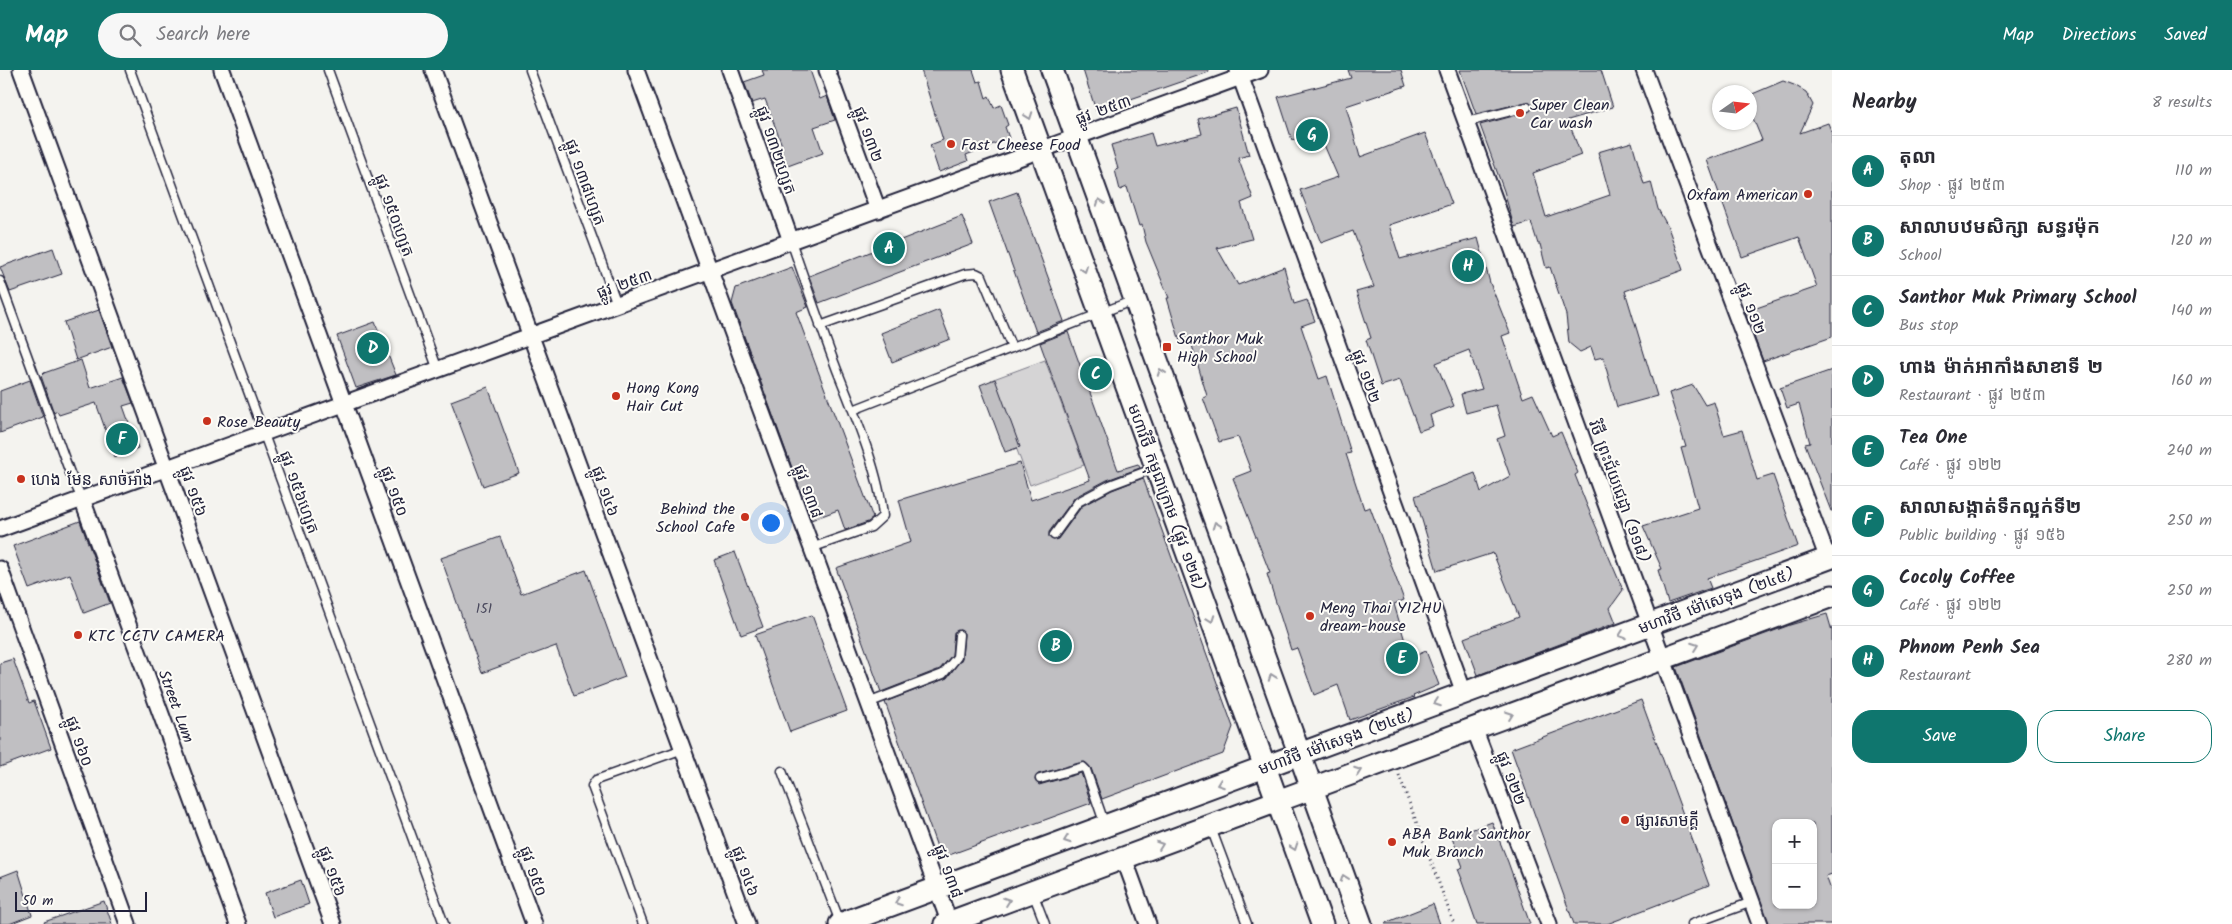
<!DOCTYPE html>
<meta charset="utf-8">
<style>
:root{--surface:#fff;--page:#f7f7f7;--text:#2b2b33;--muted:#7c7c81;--line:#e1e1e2;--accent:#0f766e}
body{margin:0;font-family:Kalam,"Noto Sans Khmer",sans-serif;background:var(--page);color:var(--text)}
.controls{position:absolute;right:15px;bottom:15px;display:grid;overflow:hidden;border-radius:10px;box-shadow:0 1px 4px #0004}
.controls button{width:45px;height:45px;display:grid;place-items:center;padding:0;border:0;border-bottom:1px solid var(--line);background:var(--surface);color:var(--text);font:25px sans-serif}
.compass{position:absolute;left:1712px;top:15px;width:45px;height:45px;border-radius:50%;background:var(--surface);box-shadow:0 1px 4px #0004;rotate:76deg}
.scale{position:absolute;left:15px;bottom:12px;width:132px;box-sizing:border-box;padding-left:5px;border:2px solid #22223b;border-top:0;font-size:14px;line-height:18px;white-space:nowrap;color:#22223b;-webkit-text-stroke:4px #fdfcf7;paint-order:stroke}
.you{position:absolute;left:770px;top:452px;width:18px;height:18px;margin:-12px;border:4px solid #fff;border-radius:50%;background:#1a73e8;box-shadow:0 0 0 8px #1a73e833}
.badge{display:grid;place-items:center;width:32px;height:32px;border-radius:50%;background:var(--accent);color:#fff;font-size:16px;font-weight:700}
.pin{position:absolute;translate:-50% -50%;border:2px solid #fff;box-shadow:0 1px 5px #0006}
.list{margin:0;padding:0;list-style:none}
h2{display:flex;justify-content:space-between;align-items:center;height:65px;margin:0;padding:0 20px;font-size:21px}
h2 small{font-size:16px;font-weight:400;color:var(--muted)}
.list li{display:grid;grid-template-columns:32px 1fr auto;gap:15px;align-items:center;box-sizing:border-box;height:70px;padding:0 20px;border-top:1px solid var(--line)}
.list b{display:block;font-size:19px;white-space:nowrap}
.list p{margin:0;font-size:16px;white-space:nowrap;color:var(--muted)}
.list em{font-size:16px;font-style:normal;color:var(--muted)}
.actions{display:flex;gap:10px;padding:15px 20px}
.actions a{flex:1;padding:11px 0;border:1px solid var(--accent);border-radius:20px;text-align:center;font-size:18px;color:var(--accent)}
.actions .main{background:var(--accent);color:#fff}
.icon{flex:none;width:28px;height:28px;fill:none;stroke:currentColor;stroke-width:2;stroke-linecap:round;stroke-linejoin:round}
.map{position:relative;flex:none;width:1832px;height:854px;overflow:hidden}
header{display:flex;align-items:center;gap:30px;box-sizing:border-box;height:70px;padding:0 25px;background:var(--accent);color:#fff}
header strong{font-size:24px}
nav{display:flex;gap:28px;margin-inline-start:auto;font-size:18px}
.search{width:350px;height:45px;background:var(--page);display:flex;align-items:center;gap:12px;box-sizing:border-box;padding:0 18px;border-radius:28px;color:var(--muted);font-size:19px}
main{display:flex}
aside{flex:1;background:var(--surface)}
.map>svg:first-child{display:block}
.green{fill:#d5d4d5;stroke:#7c7b88}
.building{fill:#c0bfc2;stroke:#22223b;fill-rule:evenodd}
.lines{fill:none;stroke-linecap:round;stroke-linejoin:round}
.service-casing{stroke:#22223b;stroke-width:11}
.minor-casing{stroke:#22223b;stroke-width:19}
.secondary-casing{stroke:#22223b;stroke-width:25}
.path{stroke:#22223b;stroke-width:3;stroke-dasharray:1 4;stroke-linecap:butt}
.service{stroke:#fdfcf7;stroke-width:8}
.minor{stroke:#fdfcf7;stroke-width:15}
.secondary{stroke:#fdfcf7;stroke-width:21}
.oneway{stroke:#9a9aa2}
.poi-dot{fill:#c8321e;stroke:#fdfcf7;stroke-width:2}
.labels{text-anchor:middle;stroke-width:4;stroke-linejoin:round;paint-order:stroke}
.number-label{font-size:14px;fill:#4a495d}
.poi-label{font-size:16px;fill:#22223b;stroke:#fdfcf7;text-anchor:start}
.street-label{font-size:16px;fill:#22223b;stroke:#fdfcf7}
</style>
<header>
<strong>Map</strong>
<div class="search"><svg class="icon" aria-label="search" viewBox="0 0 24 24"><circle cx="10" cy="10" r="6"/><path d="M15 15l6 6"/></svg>Search here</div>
<nav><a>Map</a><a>Directions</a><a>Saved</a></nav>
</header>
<main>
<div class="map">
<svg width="1832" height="854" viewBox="0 0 1832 854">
<rect width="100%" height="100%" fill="#f4f3ef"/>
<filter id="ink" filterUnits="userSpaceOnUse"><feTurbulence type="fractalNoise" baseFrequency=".02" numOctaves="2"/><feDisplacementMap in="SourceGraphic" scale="10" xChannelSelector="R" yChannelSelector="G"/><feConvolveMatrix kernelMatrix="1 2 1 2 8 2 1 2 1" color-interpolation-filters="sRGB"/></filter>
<g filter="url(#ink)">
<path class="green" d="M1045 290 1084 395 1030 415 991 310Z"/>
<path class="building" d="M762 0H810L820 29 827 26 835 50 814 57 823 83 777 100 770 83 783 78 765 29 752 33 744 12 764 5Z
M921 0H973L977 12 981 11 986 28 989 26 994 38 1001 35 1008 55 1005 57 1009 68 966 85 968 91 939 102 930 75 943 70Z
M1083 0H1209V2L1096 41Z
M1348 0H1401L1406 16 1346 36 1360 87 1425 63 1452 134 1389 155 1400 189 1478 168 1490 213 1510 263 1502 266 1523 328 1533 324 1552 366 1561 362 1578 403 1575 405 1586 433 1623 520 1610 538 1616 553 1478 605 1464 568 1519 547 1493 483 1437 501 1415 426 1475 403 1481 422 1510 406 1497 369 1505 366 1496 335 1466 343 1461 324 1482 319 1469 280 1436 293 1454 336 1430 345 1433 356 1419 361 1400 310 1381 316 1366 270 1371 268 1356 222 1374 217 1353 161 1321 173 1300 120 1338 107 1318 61 1292 70 1278 27 1351 8Z
M1460 0H1601L1613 37 1568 50 1581 85 1533 103 1546 147 1610 125 1598 82 1632 72 1644 114 1651 112 1658 139 1668 157 1683 200 1625 221 1657 326 1617 337 1603 287 1595 289 1591 277 1580 282 1569 273 1566 245 1550 197 1546 198 1540 174H1538L1531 152 1514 157 1504 121 1480 55 1528 42 1532 39V35L1526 32 1476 44Z
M1783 11 1794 15 1806 22 1813 35 1800 63 1828 53 1832 63V267L1763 291 1745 242 1817 217 1799 167 1742 187 1707 90 1762 70 1750 41V25Z
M1236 38 1249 85 1238 88 1253 128 1241 133 1252 169 1217 178 1238 215 1284 197 1294 234 1307 230 1315 251 1301 256 1319 309 1327 306 1351 383 1346 384 1364 439 1370 437 1404 530 1394 534 1410 588 1426 581 1439 615 1413 626 1414 627 1350 650 1338 615 1314 625 1297 578 1291 580 1267 504 1270 503 1233 408 1251 401 1238 367 1219 372 1203 328 1207 326 1191 272 1181 275 1167 228H1169L1146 172 1142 155 1139 156 1127 117 1120 120 1115 100 1118 99 1111 75 1151 63 1155 76 1202 64 1198 49Z
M1017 122 1064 251 1036 262 989 132Z
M962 146 973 174 819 233 809 206Z
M53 178 62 204 10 222 0 197Z
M792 197 808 237 796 242 873 448 868 452 845 460 838 440 811 450 732 233 736 218Z
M99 240 112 277 76 290 64 252Z
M939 240 950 269 892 292 881 263Z
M375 252 396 305 356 318 337 266Z
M1068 262 1118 400 1138 394 1140 398 1107 410 1075 427 1049 462V467L1053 470 1058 469 1082 436 1112 420 1143 408 1233 657 1223 684 1102 729 1091 698 1085 692 1038 704 1035 710 1039 715 1081 703 1091 733 941 788 885 632 947 608 962 588 964 563 960 560 954 562 952 585 940 599 881 622 836 498 911 472 899 430 1020 393 1031 430 1090 410 1040 273Z
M81 290 90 318 123 307 133 333 123 336 138 378 115 387 96 333 59 345 57 341 54 343 41 306 44 303Z
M1832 300V441H1831L1805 374 1810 373 1799 334 1787 338 1780 318Z
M995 309 1020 377 1005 382 980 315Z
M30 310 43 347 0 363V321Z
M1693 315 1705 335 1714 332 1724 365 1742 360 1757 410 1773 405 1798 476 1707 508 1711 518 1668 533 1658 500 1662 499 1643 456 1698 438 1681 378 1686 377 1669 323Z
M488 317 519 403 483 416 451 331Z
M80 451 110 533 84 543 70 504 29 519 13 476Z
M500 467 521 524 586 500 625 607 574 626 556 576 482 603 441 488Z
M735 482 763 557 741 565 714 490Z
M1827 544 1832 561V804L1826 806 1832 823V854H1769L1676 597 1790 555ZM1776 753H1813V835H1776Z
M812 545 847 641 790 662 755 565Z
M13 589 29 633 34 631 51 678 0 697V593Z
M1641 630 1709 815 1607 854H1574L1511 679Z
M1492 752 1508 792 1530 854H1477L1461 809H1462L1458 799 1463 797 1452 767Z
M18 800 32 845 9 854H0V807Z
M301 810 309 834 273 847 265 823Z
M104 831 112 854H45L44 852Z
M1433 834 1440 854H1385V853Z"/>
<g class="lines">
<g class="service-casing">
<path id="service" d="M130 0 444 854
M328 0 438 300
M530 0 617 234
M1467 52 1527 37
M791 171C806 214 821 258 837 300 854 343 879 401 883 446L871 457 811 478
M0 211 70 403 82 429
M820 256 965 204 976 203 982 206 1012 278
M853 340 1134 230
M1054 465 1078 432 1110 415 1155 398
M868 633 943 604 957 587 959 565
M782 701 840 852
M1040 709 1083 697 1086 700 1105 755
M1211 758 1247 854
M1033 823 1045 854
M643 854 592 716 596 710 683 679
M1692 854 1752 832"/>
</g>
<g class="minor-casing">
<path id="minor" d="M21 0 333 854
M222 0 534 854
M433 0 747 854
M636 0 950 854
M730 0 791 171
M827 0 878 140
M1238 0 1464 623
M1447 0 1760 854
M1644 0 1828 489
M82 429 238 854
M0 459 1260 0
M0 499 128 854
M1474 658 1549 854
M1124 788 1148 854"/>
</g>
<g class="secondary-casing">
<path id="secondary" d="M1012 0 1322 854
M1052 0 1361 854
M840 854 1832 487
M945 854 1832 526"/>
</g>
<path class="path" d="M1399 705 1454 854"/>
<use href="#service" class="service"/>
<use href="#minor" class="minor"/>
<use href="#secondary" class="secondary"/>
</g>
<defs><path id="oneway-chevron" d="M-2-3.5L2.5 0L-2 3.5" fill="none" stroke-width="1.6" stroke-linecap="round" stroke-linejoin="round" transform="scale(1.25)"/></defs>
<g class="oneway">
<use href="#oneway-chevron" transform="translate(1029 46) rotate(70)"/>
<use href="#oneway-chevron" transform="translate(1100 132) rotate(-110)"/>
<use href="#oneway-chevron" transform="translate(1084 199) rotate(70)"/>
<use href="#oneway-chevron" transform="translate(1161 302) rotate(-110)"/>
<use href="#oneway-chevron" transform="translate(1216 455) rotate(-110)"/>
<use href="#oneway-chevron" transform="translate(1211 549) rotate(70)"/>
<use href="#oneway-chevron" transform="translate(1622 565) rotate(160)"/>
<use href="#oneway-chevron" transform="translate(1695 576) rotate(-20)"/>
<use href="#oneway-chevron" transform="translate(1272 607) rotate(-110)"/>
<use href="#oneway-chevron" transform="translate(1437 633) rotate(160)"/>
<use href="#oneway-chevron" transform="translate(1510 645) rotate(-20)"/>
<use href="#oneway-chevron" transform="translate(1358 701) rotate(-20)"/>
<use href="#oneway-chevron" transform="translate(1220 714) rotate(160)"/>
<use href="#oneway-chevron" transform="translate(1067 770) rotate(160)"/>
<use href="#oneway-chevron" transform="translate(1160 775) rotate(-20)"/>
<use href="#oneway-chevron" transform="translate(1294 777) rotate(70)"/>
<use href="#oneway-chevron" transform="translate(1344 808) rotate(-110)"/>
<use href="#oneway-chevron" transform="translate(1007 831) rotate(-20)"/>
<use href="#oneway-chevron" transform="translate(898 832) rotate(160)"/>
</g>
</g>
<g class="poi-dot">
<circle cx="1520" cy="43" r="5"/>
<circle cx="951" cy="74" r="5"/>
<circle cx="1808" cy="124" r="5"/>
<rect x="1162" y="272" width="10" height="10" rx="2.5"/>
<circle cx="616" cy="326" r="5"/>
<circle cx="207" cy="351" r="5"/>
<circle cx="21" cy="409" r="5"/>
<circle cx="745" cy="447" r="5"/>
<circle cx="1310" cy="546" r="5"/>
<circle cx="78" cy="565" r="5"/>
<circle cx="1625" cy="750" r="5"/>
<circle cx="1392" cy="772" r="5"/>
</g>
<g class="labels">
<g class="number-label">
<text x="484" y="543">151</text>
</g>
<g class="poi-label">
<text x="1530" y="40">Super Clean<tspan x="1530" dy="18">Car wash</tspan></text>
<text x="961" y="80">Fast Cheese Food</text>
<text x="1798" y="130" text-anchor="end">Oxfam American</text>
<text x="1177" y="274">Santhor Muk<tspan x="1177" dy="18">High School</tspan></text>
<text x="626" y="323">Hong Kong<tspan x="626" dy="18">Hair Cut</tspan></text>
<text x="217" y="357">Rose Beauty</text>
<text x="31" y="415">ហេង មែន សាច់អាំង</text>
<text x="735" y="444" text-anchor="end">Behind the<tspan x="735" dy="18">School Cafe</tspan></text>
<text x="1320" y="543">Meng Thai YIZHU<tspan x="1320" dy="18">dream-house</tspan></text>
<text x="88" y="571">KTC CCTV CAMERA</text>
<text x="1635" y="756">ផ្សារសាមគ្គី</text>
<text x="1402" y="769">ABA Bank Santhor<tspan x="1402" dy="18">Muk Branch</tspan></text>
</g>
<g class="street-label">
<text transform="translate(1103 39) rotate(-20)" y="6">ផ្លូវ ២៥៣</text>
<text transform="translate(869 64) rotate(70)" y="6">ផ្លូវ ១៣២</text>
<text transform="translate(777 80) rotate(71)" y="6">ផ្លូវ ១៣២ហ្សេត</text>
<text transform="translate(586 112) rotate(70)" y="6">ផ្លូវ ១៣៨ហ្សេត</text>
<text transform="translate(395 145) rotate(70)" y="6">ផ្លូវ ១៥០ហ្សេត</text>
<text transform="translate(624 213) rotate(-20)" y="6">ផ្លូវ ២៥៣</text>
<text transform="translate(1752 238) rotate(69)" y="6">ផ្លូវ ១១២</text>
<text transform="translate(1367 306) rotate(70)" y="6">ផ្លូវ ១២២</text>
<text transform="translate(194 421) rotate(70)" y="6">ផ្លូវ ១៥៦</text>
<text transform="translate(395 421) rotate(70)" y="6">ផ្លូវ ១៥០</text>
<text transform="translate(606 421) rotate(70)" y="6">ផ្លូវ ១៤៦</text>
<text transform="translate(809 421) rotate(70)" y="6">ផ្លូវ ១៣៨</text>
<text transform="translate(1620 421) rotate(70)" y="6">វិថី ព្រះជ័យជេដ្ធា (១១៨)</text>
<text transform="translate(300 422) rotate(70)" y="6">ផ្លូវ ១៥៦ហ្សេត</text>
<text transform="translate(1167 427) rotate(70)" y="6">មហាវិថី កម្ពុជាក្រោម (ផ្លូវ ១២៨)</text>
<text transform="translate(1716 530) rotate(-20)" y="6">មហាវិថី ម៉ៅសេទុង (២៤៥)</text>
<text transform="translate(177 636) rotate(70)" y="6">Street Lum</text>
<text transform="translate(80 671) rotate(70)" y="6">ផ្លូវ ១៦០</text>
<text transform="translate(1336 671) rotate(-20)" y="6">មហាវិថី ម៉ៅសេទុង (២៤៥)</text>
<text transform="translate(1512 708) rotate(69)" y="6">ផ្លូវ ១២២</text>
<text transform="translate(333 801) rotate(70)" y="6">ផ្លូវ ១៥៦</text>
<text transform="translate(534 801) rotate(70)" y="6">ផ្លូវ ១៥០</text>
<text transform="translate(746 801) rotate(70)" y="6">ផ្លូវ ១៤៦</text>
<text transform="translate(949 801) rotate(70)" y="6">ផ្លូវ ១៣៨</text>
</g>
</g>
</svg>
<div class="controls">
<button>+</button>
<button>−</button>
</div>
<svg class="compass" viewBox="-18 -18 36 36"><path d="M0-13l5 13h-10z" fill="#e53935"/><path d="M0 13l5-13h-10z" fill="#7c7c81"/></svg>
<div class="scale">50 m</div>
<div class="you"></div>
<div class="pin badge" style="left:889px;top:178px">A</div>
<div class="pin badge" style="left:1056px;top:576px">B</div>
<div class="pin badge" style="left:1096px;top:304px">C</div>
<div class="pin badge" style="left:373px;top:278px">D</div>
<div class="pin badge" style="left:1402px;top:588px">E</div>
<div class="pin badge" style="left:122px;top:369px">F</div>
<div class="pin badge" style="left:1312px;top:65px">G</div>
<div class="pin badge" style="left:1468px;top:196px">H</div>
</div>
<aside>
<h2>Nearby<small>8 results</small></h2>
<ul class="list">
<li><span class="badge">A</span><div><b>តុលា</b><p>Shop · ផ្លូវ ២៥៣</p></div><em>110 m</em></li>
<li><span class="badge">B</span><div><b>សាលាបឋមសិក្សា សន្ធរម៉ុក</b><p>School</p></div><em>120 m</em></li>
<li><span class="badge">C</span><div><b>Santhor Muk Primary School</b><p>Bus stop</p></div><em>140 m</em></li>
<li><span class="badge">D</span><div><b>ហាង ម៉ាក់អាកាំងសាខាទី ២</b><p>Restaurant · ផ្លូវ ២៥៣</p></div><em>160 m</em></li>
<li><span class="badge">E</span><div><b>Tea One</b><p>Café · ផ្លូវ ១២២</p></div><em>240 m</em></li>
<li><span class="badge">F</span><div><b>សាលាសង្កាត់ទឹកល្អក់ទី២</b><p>Public building · ផ្លូវ ១៥៦</p></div><em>250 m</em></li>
<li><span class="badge">G</span><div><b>Cocoly Coffee</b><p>Café · ផ្លូវ ១២២</p></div><em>250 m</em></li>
<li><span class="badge">H</span><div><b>Phnom Penh Sea</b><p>Restaurant</p></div><em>280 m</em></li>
</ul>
<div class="actions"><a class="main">Save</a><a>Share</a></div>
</aside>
</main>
